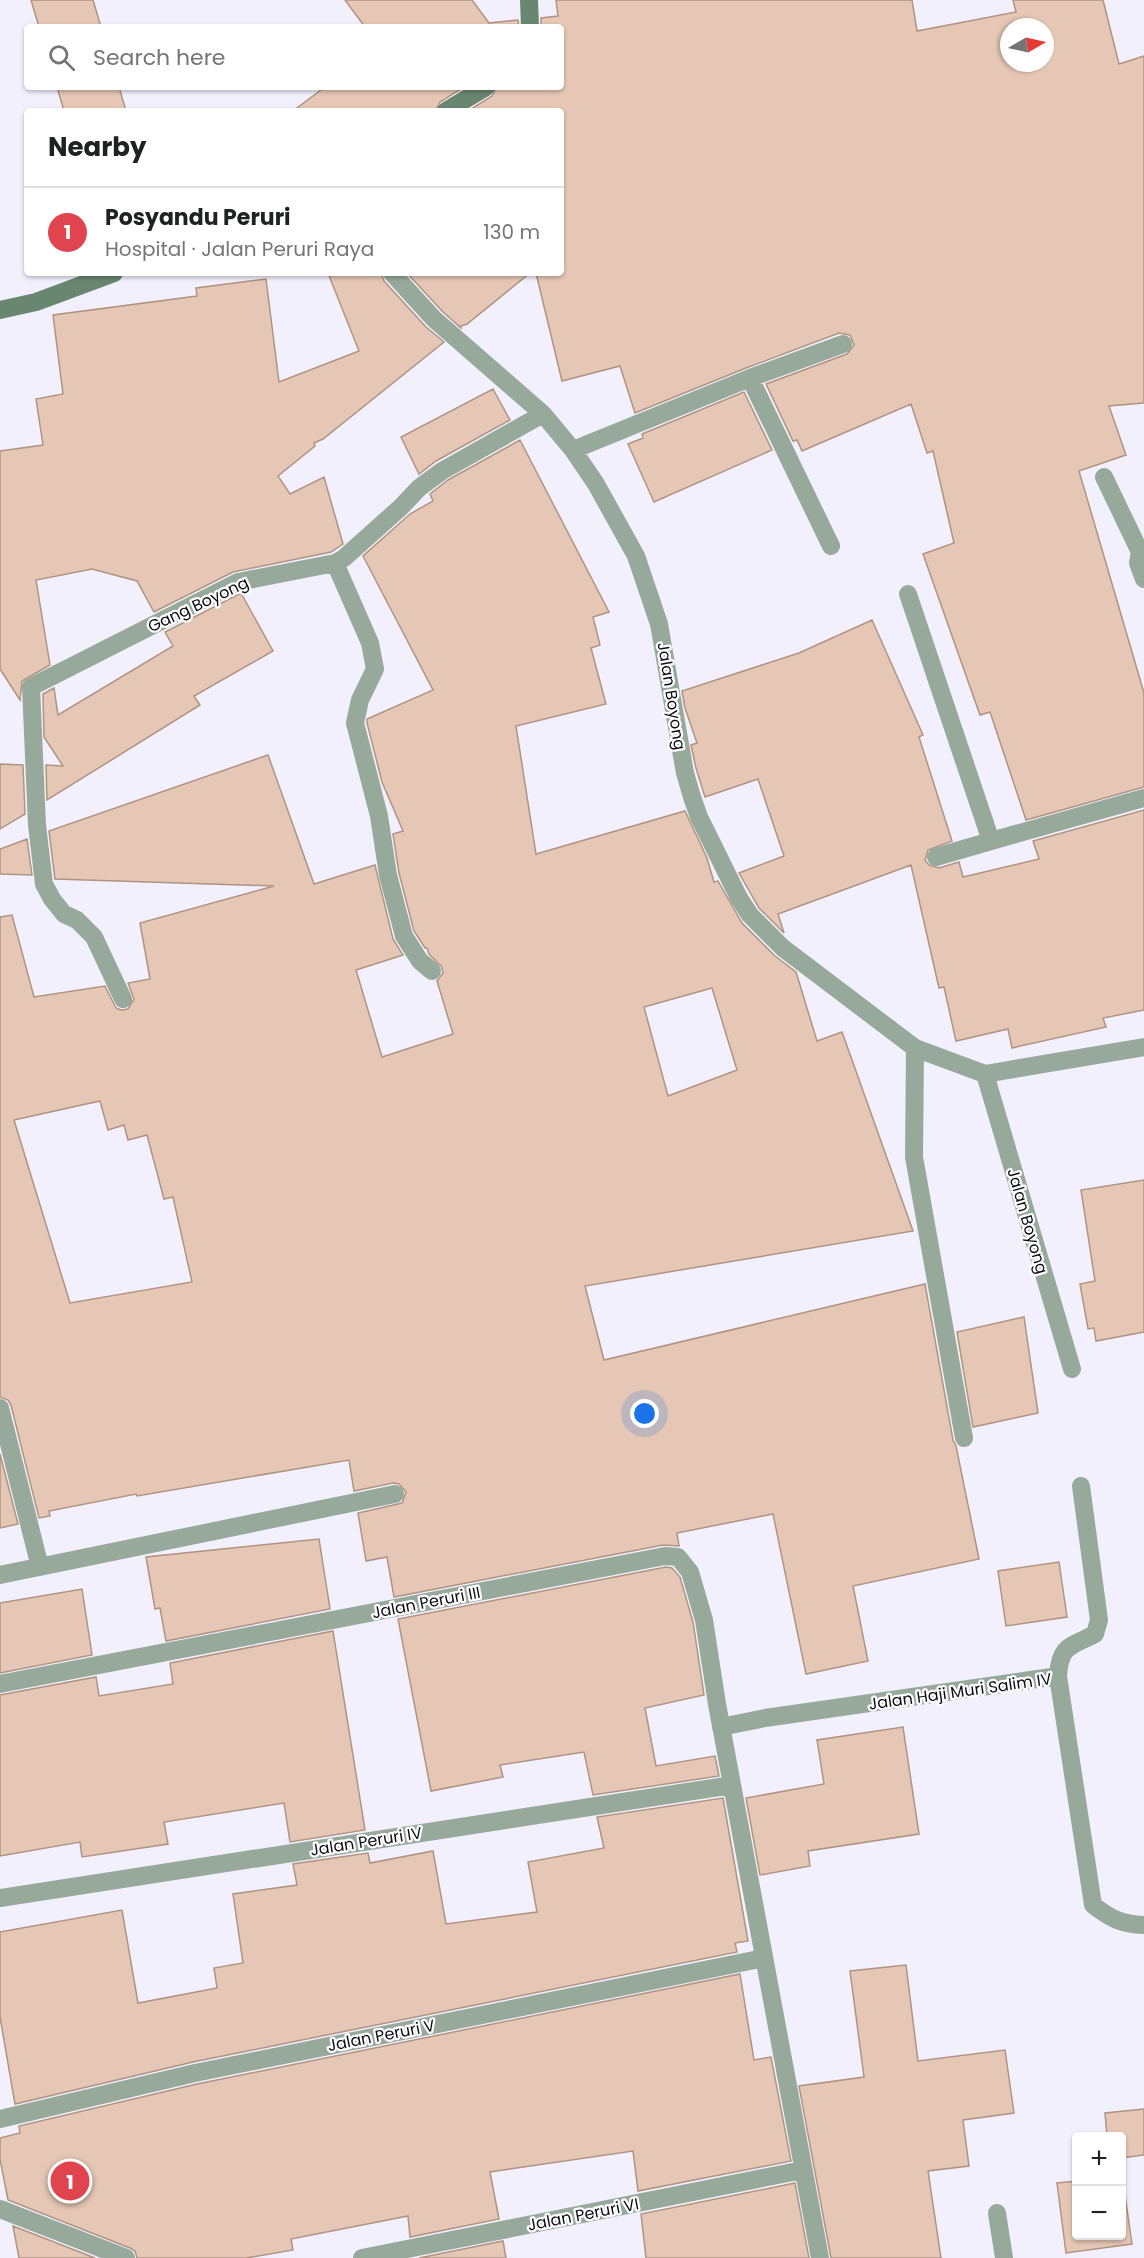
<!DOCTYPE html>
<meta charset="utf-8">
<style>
:root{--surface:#fff;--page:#f2f2f2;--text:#202124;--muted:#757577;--line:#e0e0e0;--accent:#d93025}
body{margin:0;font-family:Poppins,sans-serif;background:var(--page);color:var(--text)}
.controls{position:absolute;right:18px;bottom:18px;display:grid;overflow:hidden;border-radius:6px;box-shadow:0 2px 4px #0004}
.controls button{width:54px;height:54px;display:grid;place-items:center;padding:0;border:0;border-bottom:2px solid var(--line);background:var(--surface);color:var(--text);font:30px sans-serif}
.compass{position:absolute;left:1000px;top:18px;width:54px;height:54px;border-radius:50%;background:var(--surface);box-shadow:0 2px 4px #0004;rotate:81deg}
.you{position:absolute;left:645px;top:1414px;width:21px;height:21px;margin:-15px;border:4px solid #fff;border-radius:50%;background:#1a73e8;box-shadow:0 0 0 9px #1a73e833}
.badge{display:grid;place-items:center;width:39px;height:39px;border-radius:50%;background:var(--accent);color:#fff;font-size:20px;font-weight:700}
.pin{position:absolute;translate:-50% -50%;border:3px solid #fff;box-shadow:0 2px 6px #0006}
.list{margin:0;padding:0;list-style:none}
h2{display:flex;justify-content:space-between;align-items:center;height:78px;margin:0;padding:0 24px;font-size:26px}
h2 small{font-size:20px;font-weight:400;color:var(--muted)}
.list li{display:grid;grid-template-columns:39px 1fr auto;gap:18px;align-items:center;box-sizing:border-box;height:90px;padding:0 24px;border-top:2px solid var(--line)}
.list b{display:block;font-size:22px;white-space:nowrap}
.list p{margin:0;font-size:20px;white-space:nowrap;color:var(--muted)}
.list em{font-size:20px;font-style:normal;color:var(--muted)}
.icon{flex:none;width:33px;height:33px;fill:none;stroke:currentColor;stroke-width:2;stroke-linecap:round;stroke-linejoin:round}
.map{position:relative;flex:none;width:1144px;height:2258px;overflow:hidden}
.search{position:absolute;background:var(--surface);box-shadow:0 2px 4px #0004;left:24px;top:24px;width:540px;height:66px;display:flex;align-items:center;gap:15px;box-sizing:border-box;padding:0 21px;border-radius:6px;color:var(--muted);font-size:22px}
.panel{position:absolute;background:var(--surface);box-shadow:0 2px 4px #0004;left:24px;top:108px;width:540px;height:168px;border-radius:6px}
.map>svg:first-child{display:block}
.building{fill:#e6c7b5;stroke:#b09382;stroke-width:1.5;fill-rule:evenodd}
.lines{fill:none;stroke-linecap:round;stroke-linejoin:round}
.street{stroke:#96a99b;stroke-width:18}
.secondary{stroke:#698671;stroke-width:18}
.labels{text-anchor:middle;stroke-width:4.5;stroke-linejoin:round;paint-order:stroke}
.street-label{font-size:16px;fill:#0c0a14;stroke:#fff}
</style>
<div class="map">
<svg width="1144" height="2258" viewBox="0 0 1144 2258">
<rect width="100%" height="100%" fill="#f2f0fd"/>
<path class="building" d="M31 0H93L101 27H39Z
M345 0H472L489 23 518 20 519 27H365Z
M556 0H912L917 31 1016 12 1013 0H1103L1119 64 1144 56V403L1109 406 1126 455 1079 471 1144 693V787L1026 820 990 712 980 715 923 554 954 543 933 451 927 453 911 404 802 451 797 440 793 441 766 384 847 354 854 345 850 335 839 333 746 368 635 413 620 366 562 381 536 273H561V111H468L492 96 497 87H561V27H541V18L558 16ZM1009 27H1045V63H1009Z
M57 87H119L126 111H64Z
M325 87H464L440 102 435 111H293Z
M328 273H381L384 281 426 327 444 342 323 439 314 443 315 446 278 476 290 494 324 477 343 544 331 552 233 572 154 612 137 581 92 569 36 580 50 665 22 681 20 700 0 669V451L43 445 36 399 63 394 53 315 197 296 196 288 266 279 279 382 359 351Z
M407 273H530L467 324 461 326V328L442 311Z
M493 389 510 420 436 461 419 474 401 437Z
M744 392 772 450 654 502 628 444 643 438 642 434Z
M520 440 609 612 593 617 600 645 591 648 606 704 516 726 536 854 685 811 707 858 714 882 718 881 742 923 775 956 796 972 817 1041 842 1032 913 1231 585 1286 604 1360 925 1284 953 1440 956 1446 979 1559 853 1586 868 1661 806 1674 773 1514 677 1533 679 1546 663 1545 394 1597 387 1557 366 1561 358 1513 402 1503 406 1492 399 1484 393 1483 354 1491 349 1460 137 1496 136 1494 49 1511 50 1516 39 1518 11 1405 8 1400 0 1397V917L12 915 34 997 105 986 116 1008 121 1010 128 1009 134 999 128 983 150 979 140 923 274 886 55 879 49 831 268 755 314 884 375 865 393 939 403 955 356 970 382 1057 453 1034 437 981 443 973 442 967 429 954 427 948H425L414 931 399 873 393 834 403 831 382 782 367 723V719L433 690 363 556 410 514 433 501 430 494 448 480ZM712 988 737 1070 668 1096 644 1007ZM100 1101 108 1130 124 1125 128 1140 147 1135 164 1199 173 1197 192 1282 70 1303 14 1120Z
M241 593 273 651 194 696 200 705 47 800 46 765 63 766 44 737 43 694 54 688 58 715 173 646 165 632Z
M872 620 923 735 919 737 952 841 928 850 925 860 929 865 939 868 959 862 963 877 1039 859 1033 841 1144 810V1010L1103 1018 1106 1027 1012 1048 1008 1029 956 1041 944 987 939 988 911 865 778 914 784 933 759 908 739 873 784 856 758 779 705 797 696 768 691 745 697 743 685 708 682 691 799 653Z
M0 764 23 765 25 814 0 829Z
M27 839 32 875 0 874V849Z
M1144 1180V1332L1096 1341 1094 1328 1088 1329 1080 1284 1095 1281 1081 1190Z
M1024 1317 1038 1413 973 1427 957 1332Z
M0 1454 18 1524 0 1528Z
M319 1539 330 1609 166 1641 160 1608 155 1609 146 1557Z
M1059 1562 1067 1617 1006 1626 998 1571Z
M666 1567 672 1568 680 1577 693 1622 704 1695 645 1708 656 1766 715 1756 719 1776 593 1795 584 1752 500 1765 503 1777 431 1791 398 1619Z
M82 1589 92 1655 0 1673V1603Z
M333 1631 365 1830 290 1842 284 1803 164 1822 168 1844 82 1857 80 1842 0 1856V1695L96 1677 99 1696 173 1684 170 1663Z
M903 1727 919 1834 808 1851 810 1866 760 1875 746 1798 824 1784 817 1740Z
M723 1798 748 1941 735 1943 737 1952 193 2062 15 2104 0 2017V1932L122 1910 138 2003 217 1988 214 1968 243 1963 233 1894 297 1885 293 1864 368 1853 370 1863 433 1851 446 1924 537 1912 528 1862 604 1848 597 1817Z
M906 1965 918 2061 1005 2050 1014 2113 963 2120 969 2166 928 2171 941 2258H831L799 2086 864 2077 850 1971Z
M740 1974 754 2060 771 2057 791 2161 638 2191 633 2151 490 2172 499 2219 410 2237 408 2216 291 2239 293 2250 246 2258H137L135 2251 130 2248 8 2200 0 2159V2138L20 2133 19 2126 197 2084Z
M1144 2109V2155L1122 2158V2136H1107L1105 2113Z
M1122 2174 1132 2244 1066 2253 1057 2183 1077 2181V2235H1122Z
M795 2183 809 2258H646L641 2214Z
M13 2226 95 2258H19Z
M503 2241 506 2258H419Z"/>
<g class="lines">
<path class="street" d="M392 273 434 319 543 414 573 450 596 484 636 556 659 624 685 773 692 797 699 817 739 898 750 915 783 948 915 1048 985 1074 1072 1369
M750 378 831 546
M573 450 750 378 843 344
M1104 477 1140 552 1138 563 1144 579
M335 563 370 643 375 669 360 700 355 723 379 816 388 875 404 936 420 961 432 971
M908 594 991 841 1144 798
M936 857 991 841
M123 999 94 937 77 920 64 914 52 899 44 884 37 825 31 687 238 582 335 563 344 558 401 507 419 488 442 471 543 414
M915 1048 914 1157 964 1438
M985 1074 1144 1047
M0 1408 40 1567
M0 1575 395 1494
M1058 1676C1060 1645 1070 1647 1095 1634L1099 1620 1081 1486
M0 1684 665 1556 678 1557 690 1572 704 1620 717 1704 820 2258
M721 1727 765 1718 1058 1676 1093 1905C1111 1919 1121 1924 1144 1925
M0 1898 732 1785
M0 2119 195 2073 764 1958
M0 2209 126 2258
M997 2213 1004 2258
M362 2258 803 2170"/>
<path class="secondary" d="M529 0 530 27
M446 111 486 87
M0 310 36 302 114 273"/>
</g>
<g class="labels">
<g class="street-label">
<text transform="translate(198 604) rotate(-25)" y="6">Gang Boyong</text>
<text transform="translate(672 696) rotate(81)" y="6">Jalan Boyong</text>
<text transform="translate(1028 1221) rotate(74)" y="6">Jalan Boyong</text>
<text transform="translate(426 1602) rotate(-11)" y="6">Jalan Peruri III</text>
<text transform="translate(960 1691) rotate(-8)" y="6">Jalan Haji Muri Salim IV</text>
<text transform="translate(366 1841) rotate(-9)" y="6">Jalan Peruri IV</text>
<text transform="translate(381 2035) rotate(-11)" y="6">Jalan Peruri V</text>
<text transform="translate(583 2214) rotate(-11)" y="6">Jalan Peruri VI</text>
</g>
</g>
</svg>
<div class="controls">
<button>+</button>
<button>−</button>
</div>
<svg class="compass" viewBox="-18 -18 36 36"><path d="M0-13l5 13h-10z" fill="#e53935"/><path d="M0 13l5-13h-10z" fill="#757577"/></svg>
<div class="you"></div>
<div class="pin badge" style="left:70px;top:2181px;background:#e0444e">1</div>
<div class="search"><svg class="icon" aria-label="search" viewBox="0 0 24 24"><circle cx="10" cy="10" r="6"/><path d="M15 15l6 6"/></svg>Search here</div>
<section class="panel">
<h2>Nearby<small></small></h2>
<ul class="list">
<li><span class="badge" style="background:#e0444e">1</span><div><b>Posyandu Peruri</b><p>Hospital · Jalan Peruri Raya</p></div><em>130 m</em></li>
</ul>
</section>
</div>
